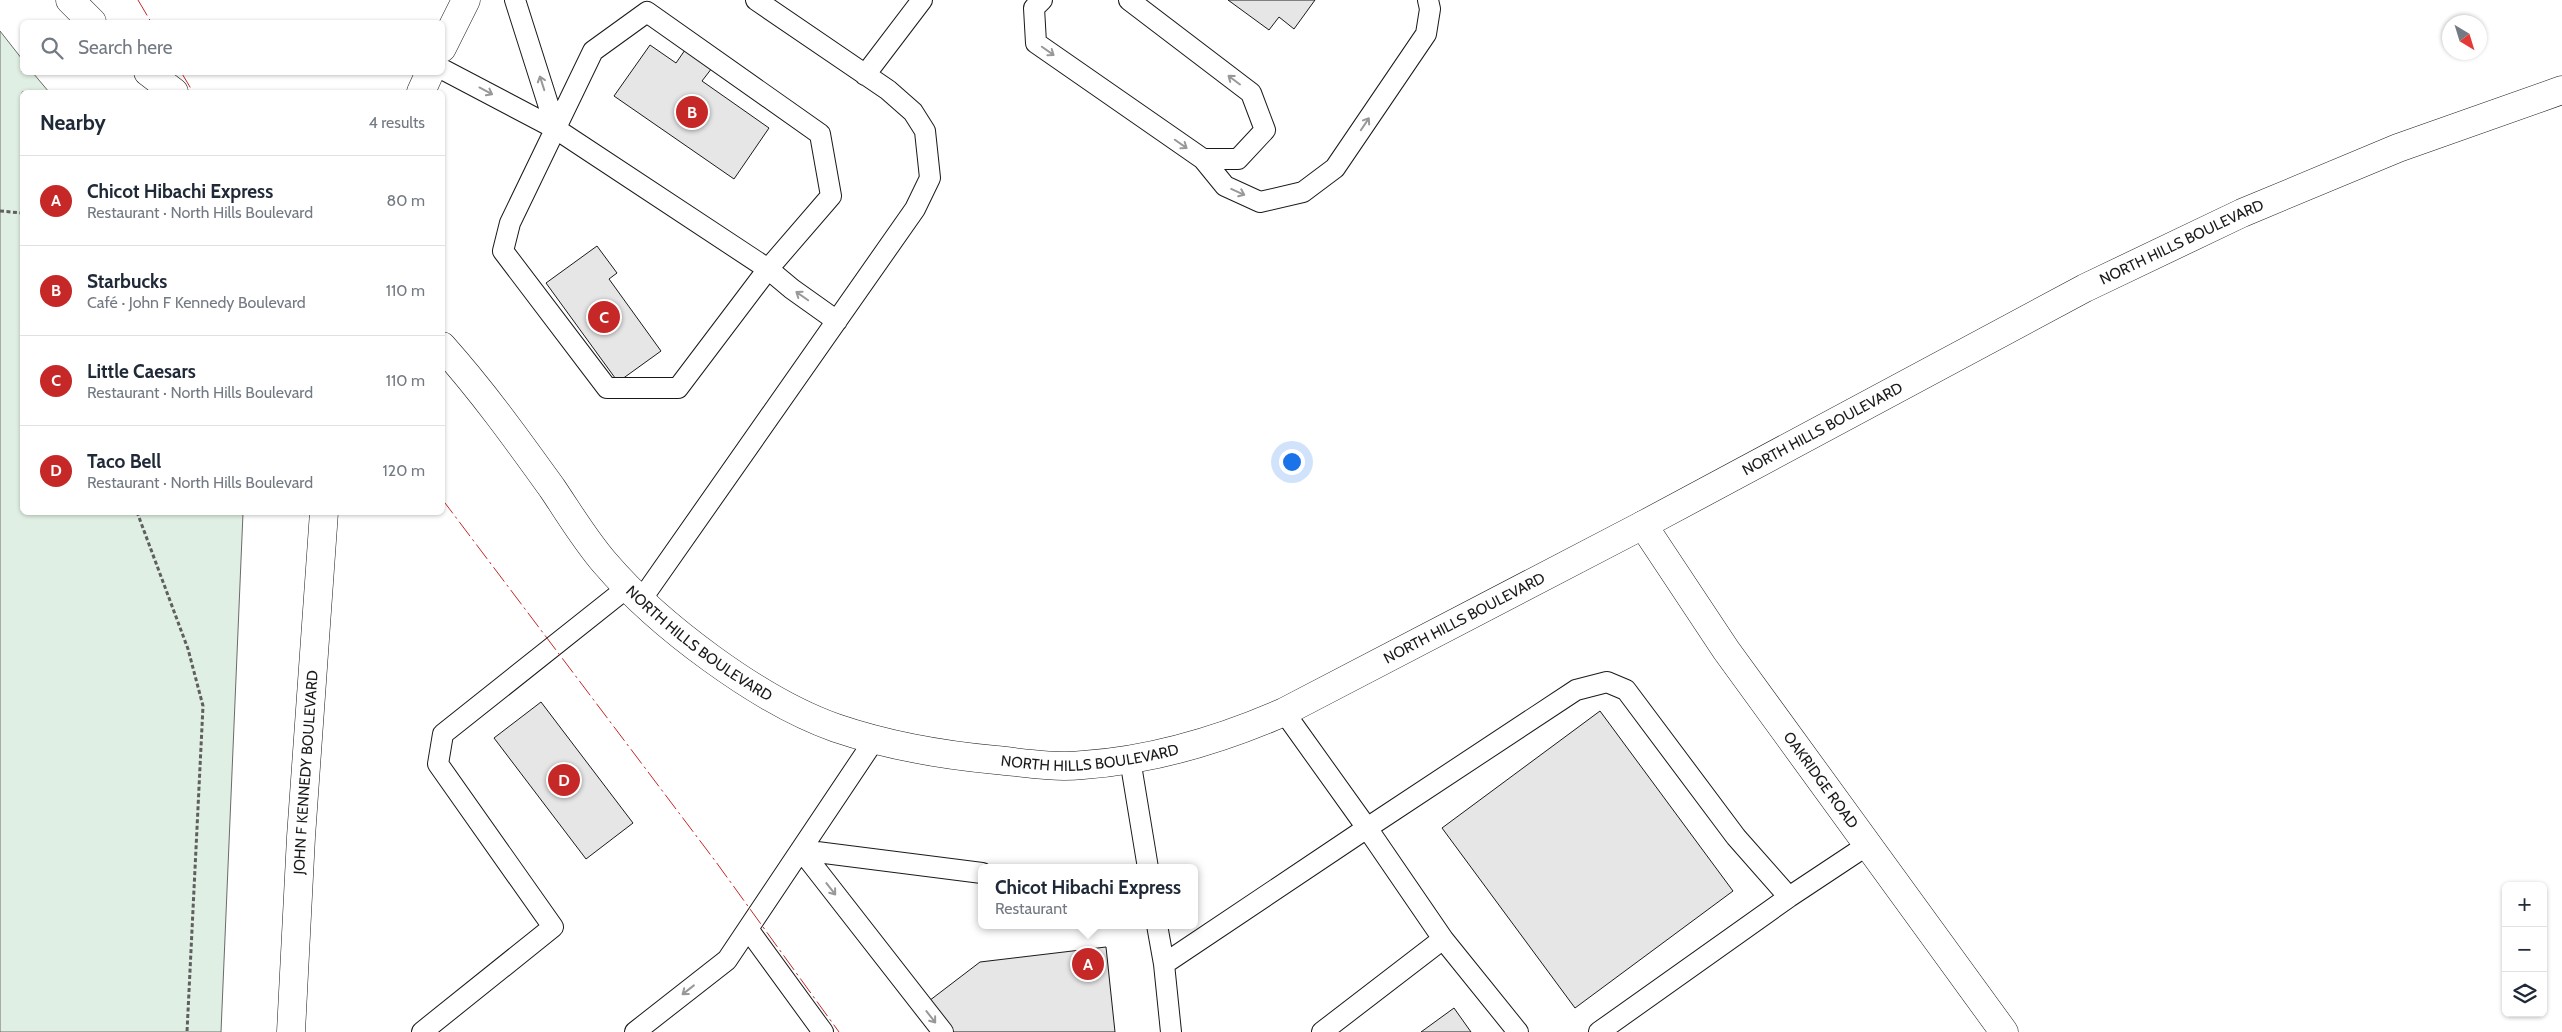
<!DOCTYPE html>
<meta charset="utf-8">
<style>
:root{--surface:#fff;--page:#f2f2f3;--text:#1f2937;--muted:#747a83;--line:#e0e1e3;--accent:#c62828}
body{margin:0;font-family:Cabin,sans-serif;background:var(--page);color:var(--text)}
.controls{position:absolute;right:15px;bottom:15px;display:grid;overflow:hidden;border-radius:8px;box-shadow:0 1px 4px #0004}
.controls button{width:45px;height:45px;display:grid;place-items:center;padding:0;border:0;border-bottom:1px solid var(--line);background:var(--surface);color:var(--text);font:25px sans-serif}
.compass{position:absolute;left:2442px;top:15px;width:45px;height:45px;border-radius:50%;background:var(--surface);box-shadow:0 1px 4px #0004;rotate:142deg}
.you{position:absolute;left:1291px;top:461px;width:18px;height:18px;margin:-12px;border:4px solid #fff;border-radius:50%;background:#1a73e8;box-shadow:0 0 0 8px #1a73e833}
.badge{display:grid;place-items:center;width:32px;height:32px;border-radius:50%;background:var(--accent);color:#fff;font-size:16px;font-weight:700}
.pin{position:absolute;translate:-50% -50%;border:2px solid #fff;box-shadow:0 1px 5px #0006}
.popup{position:absolute;left:978px;top:864px;width:220px;height:65px;box-sizing:border-box;display:grid;place-content:center;border-radius:8px;background:var(--surface);filter:drop-shadow(0 1px 4px #0005);font-size:16px;white-space:nowrap;color:var(--muted)}
.popup b{font-size:19px;color:var(--text)}
.popup::after{content:'';position:absolute;left:50%;top:100%;margin-left:-10px;border:10px solid transparent;border-top-color:var(--surface)}
.list{margin:0;padding:0;list-style:none}
h2{display:flex;justify-content:space-between;align-items:center;height:65px;margin:0;padding:0 20px;font-size:21px}
h2 small{font-size:16px;font-weight:400;color:var(--muted)}
.list li{display:grid;grid-template-columns:32px 1fr auto;gap:15px;align-items:center;box-sizing:border-box;height:90px;padding:0 20px;border-top:1px solid var(--line)}
.list b{display:block;font-size:19px;white-space:nowrap}
.list p{margin:0;font-size:16px;white-space:nowrap;color:var(--muted)}
.list em{font-size:16px;font-style:normal;color:var(--muted)}
.icon{flex:none;width:28px;height:28px;fill:none;stroke:currentColor;stroke-width:2;stroke-linecap:round;stroke-linejoin:round}
.map{position:relative;flex:none;width:2562px;height:1032px;overflow:hidden}
.search{position:absolute;background:var(--surface);box-shadow:0 1px 4px #0004;left:20px;top:20px;width:425px;height:55px;display:flex;align-items:center;gap:12px;box-sizing:border-box;padding:0 18px;border-radius:8px;color:var(--muted);font-size:19px}
.panel{position:absolute;background:var(--surface);box-shadow:0 1px 4px #0004;left:20px;top:90px;width:425px;height:425px;border-radius:8px}
.map>svg:first-child{display:block}
.green{fill:#e0efe3;stroke:#6a6a6a}
.building{fill:#e6e6e6;stroke:#1a1a1a}
.lines{fill:none;stroke-linecap:round;stroke-linejoin:round}
.service-casing{stroke:#1a1a1a;stroke-width:22}
.minor-casing{stroke:#1a1a1a;stroke-width:29}
.tertiary-casing{stroke:#1a1a1a;stroke-width:29}
.primary-casing{stroke:#1a1a1a;stroke-width:29}
.path{stroke:#5f5f5f;stroke-width:3;stroke-dasharray:4 2.5;stroke-linecap:butt}
.service{stroke:#fff;stroke-width:20}
.minor{stroke:#fff;stroke-width:28}
.tertiary{stroke:#fff;stroke-width:28}
.primary{stroke:#fff;stroke-width:28}
.power{stroke:#c62828;stroke-width:1;stroke-dasharray:18 4 2.5 4;stroke-linecap:butt}
.oneway{stroke:#989898}
.labels{text-anchor:middle;stroke-width:4;stroke-linejoin:round;paint-order:stroke}
.street-label{font-size:15px;fill:#1a1a1a;stroke:#fff}
</style>
<div class="map">
<svg width="2562" height="1032" viewBox="0 0 2562 1032">
<rect width="100%" height="100%" fill="#fff"/>
<path class="green" d="M0 31 22 59V72L33 73 49 92H22V512L243 513 221 1032H0Z"/>
<path class="building" d="M1228 0H1315L1294 29 1279 17 1269 30Z
M650 45 676 63 685 50 712 68 702 81 769 128 734 179 614 96Z
M597 246 617 273 609 279 661 351 618 382 546 283Z
M541 702 633 823 586 859 494 738Z
M1600 711 1733 891 1575 1008 1442 828Z
M1106 947 1115 1032H947L925 1004 980 962Z
M1454 1008 1471 1032H1421Z"/>
<g class="lines">
<g class="service-casing">
<path id="service" d="M515 0 556 129
M1042 0 1034 8 1036 43 1203 159H1238L1265 130 1251 93 1129 0
M647 12 820 134 831 196 768 269 678 388H607L503 251 510 223 593 51Z
M442 69 556 129 768 269 792 289 837 321
M865 75 922 0
M1203 159 1225 186 1260 202 1303 192 1335 168 1426 34 1430 9 1428 0
M641 600 915 209 930 178 925 131 913 112 888 90 756 0
M1130 759 1148 868
M801 850 943 1032
M801 850 982 873
M1157 925 1164 964 1171 1032
M748 929 823 1032
M1443 939 1367 828 1576 690 1607 682 1626 690 1736 837 1789 897
M1164 964 1367 828 1284 712
M422 1032 553 927 438 764 443 734 628 587
M635 1032 727 960 875 739
M1322 1032 1443 939 1518 1032
M1599 1032 1789 897 1869 844"/>
</g>
<g class="minor-casing">
<g id="minor">
<path id="s1" d="M1643 525 1726 650 2004 1032"/>
</g>
</g>
<g class="tertiary-casing">
<g id="tertiary">
<path d="M70 0 92 22"/>
<path d="M148 72 174 92"/>
<path id="s2" d="M442 346C483 392 516 438 552 488 569 513 585 540 605 563 658 625 759 701 836 728 889 746 941 755 996 760 1025 763 1054 768 1083 765 1153 760 1220 740 1284 712L1643 525 2085 288 2242 213 2398 148 2562 90"/>
</g>
</g>
<g class="primary-casing">
<g id="primary">
<path d="M442 48 466 0"/>
<path d="M421 92 430 72"/>
<path id="s3" d="M291 1032 301 837 324 512"/>
</g>
</g>
<path class="path" d="M0 211 22 213
M137 512 188 649 203 706 187 1032"/>
<use href="#service" class="service"/>
<use href="#minor" class="minor"/>
<use href="#tertiary" class="tertiary"/>
<use href="#primary" class="primary"/>
<path class="power" d="M138 0 151 22
M181 72 193 92
M442 499 716 862 839 1032"/>
</g>
<defs><path id="oneway-shaft" d="M-6 0H5M1.5-3L5.5 0L1.5 3" fill="none" stroke-width="1.6" stroke-linecap="round" stroke-linejoin="round" transform="scale(1.25)"/></defs>
<g class="oneway">
<use href="#oneway-shaft" transform="translate(1048 51) rotate(35)"/>
<use href="#oneway-shaft" transform="translate(1234 80) rotate(-143)"/>
<use href="#oneway-shaft" transform="translate(542 83) rotate(-108)"/>
<use href="#oneway-shaft" transform="translate(486 91) rotate(28)"/>
<use href="#oneway-shaft" transform="translate(1365 124) rotate(-56)"/>
<use href="#oneway-shaft" transform="translate(1181 144) rotate(35)"/>
<use href="#oneway-shaft" transform="translate(1238 192) rotate(24)"/>
<use href="#oneway-shaft" transform="translate(802 296) rotate(-145)"/>
<use href="#oneway-shaft" transform="translate(831 889) rotate(52)"/>
<use href="#oneway-shaft" transform="translate(688 990) rotate(142)"/>
<use href="#oneway-shaft" transform="translate(931 1017) rotate(52)"/>
</g>
<g class="labels">
<g class="street-label">
<text dy="5" stroke="none"><textPath href="#s2" startOffset="2031">NORTH HILLS BOULEVARD</textPath></text>
<text dy="5" stroke="none"><textPath href="#s2" startOffset="1626">NORTH HILLS BOULEVARD</textPath></text>
<text dy="5" stroke="none"><textPath href="#s2" startOffset="1221">NORTH HILLS BOULEVARD</textPath></text>
<text dy="5" stroke="none"><textPath href="#s2" startOffset="396">NORTH HILLS BOULEVARD</textPath></text>
<text dy="5" stroke="none"><textPath href="#s2" startOffset="816">NORTH HILLS BOULEVARD</textPath></text>
<text dy="5" stroke="none"><textPath href="#s3" startOffset="260">JOHN F KENNEDY BOULEVARD</textPath></text>
<text dy="5" stroke="none"><textPath href="#s1" startOffset="311">OAKRIDGE ROAD</textPath></text>
</g>
</g>
</svg>
<div class="controls">
<button>+</button>
<button>−</button>
<button><svg class="icon" aria-label="layers" viewBox="0 0 24 24"><path d="M12 4l9 5-9 5-9-5zM3 14l9 5 9-5"/></svg></button>
</div>
<svg class="compass" viewBox="-18 -18 36 36"><path d="M0-13l5 13h-10z" fill="#e53935"/><path d="M0 13l5-13h-10z" fill="#747a83"/></svg>
<div class="you"></div>
<div class="pin badge" style="left:1088px;top:964px">A</div>
<div class="popup"><b>Chicot Hibachi Express</b>Restaurant</div>
<div class="pin badge" style="left:692px;top:112px">B</div>
<div class="pin badge" style="left:604px;top:317px">C</div>
<div class="pin badge" style="left:564px;top:780px">D</div>
<div class="search"><svg class="icon" aria-label="search" viewBox="0 0 24 24"><circle cx="10" cy="10" r="6"/><path d="M15 15l6 6"/></svg>Search here</div>
<section class="panel">
<h2>Nearby<small>4 results</small></h2>
<ul class="list">
<li><span class="badge">A</span><div><b>Chicot Hibachi Express</b><p>Restaurant · North Hills Boulevard</p></div><em>80 m</em></li>
<li><span class="badge">B</span><div><b>Starbucks</b><p>Café · John F Kennedy Boulevard</p></div><em>110 m</em></li>
<li><span class="badge">C</span><div><b>Little Caesars</b><p>Restaurant · North Hills Boulevard</p></div><em>110 m</em></li>
<li><span class="badge">D</span><div><b>Taco Bell</b><p>Restaurant · North Hills Boulevard</p></div><em>120 m</em></li>
</ul>
</section>
</div>
